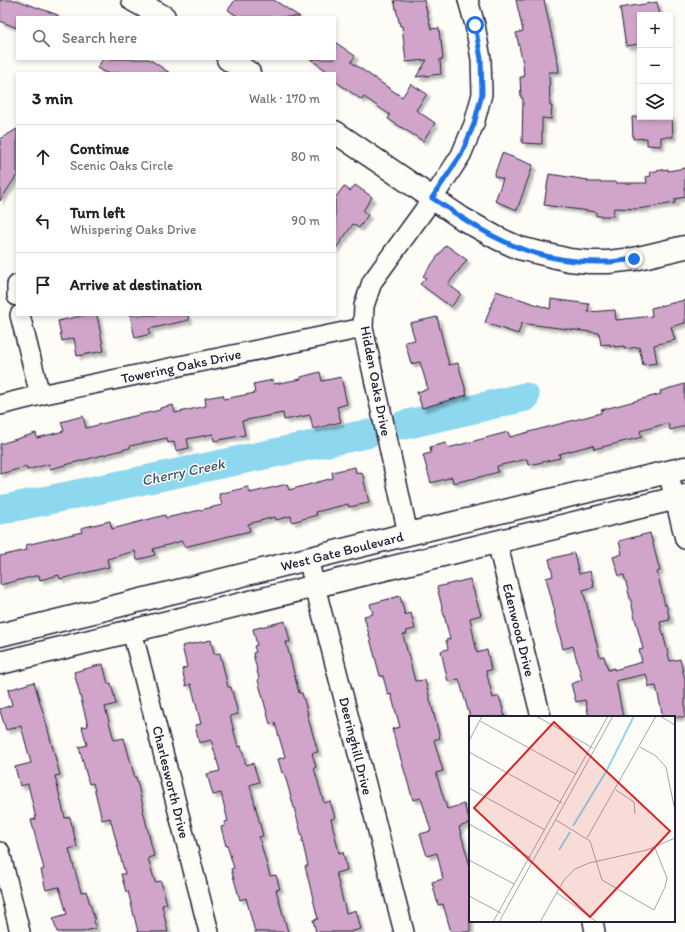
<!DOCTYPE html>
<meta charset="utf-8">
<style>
:root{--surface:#fff;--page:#f2f2f2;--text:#222;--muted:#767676;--line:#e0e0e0}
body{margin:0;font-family:Itim,sans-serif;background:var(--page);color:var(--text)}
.controls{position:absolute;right:12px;top:12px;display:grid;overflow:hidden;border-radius:0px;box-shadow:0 2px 6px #0003}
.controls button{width:36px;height:36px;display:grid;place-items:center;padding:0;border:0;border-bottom:1px solid var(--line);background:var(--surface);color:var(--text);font:20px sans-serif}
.stop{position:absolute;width:12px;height:12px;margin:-9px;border:3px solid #1a73e8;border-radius:50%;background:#fff}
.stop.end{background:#1a73e8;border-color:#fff;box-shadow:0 1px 4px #0008}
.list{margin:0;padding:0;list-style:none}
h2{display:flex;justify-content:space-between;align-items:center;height:52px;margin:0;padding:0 16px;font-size:17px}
h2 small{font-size:13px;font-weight:400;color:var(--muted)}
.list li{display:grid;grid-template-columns:26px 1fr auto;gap:12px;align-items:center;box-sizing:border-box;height:64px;padding:0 16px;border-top:1px solid var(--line)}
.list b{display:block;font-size:15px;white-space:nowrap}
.list p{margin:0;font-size:13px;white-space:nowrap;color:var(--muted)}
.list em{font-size:13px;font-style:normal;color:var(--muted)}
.icon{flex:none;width:22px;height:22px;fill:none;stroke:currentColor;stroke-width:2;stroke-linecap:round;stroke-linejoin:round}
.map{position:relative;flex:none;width:685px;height:932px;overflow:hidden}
.search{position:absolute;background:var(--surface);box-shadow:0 2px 6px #0003;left:16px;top:16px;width:320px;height:44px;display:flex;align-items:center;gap:10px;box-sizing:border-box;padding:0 14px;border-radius:0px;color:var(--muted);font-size:15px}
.panel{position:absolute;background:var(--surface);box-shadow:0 2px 6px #0003;left:16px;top:72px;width:320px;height:244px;border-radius:0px}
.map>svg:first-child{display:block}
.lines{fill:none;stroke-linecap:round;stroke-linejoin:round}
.river{stroke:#8dd8ee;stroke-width:29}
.building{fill:#d1a5c9;stroke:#22223b;filter:url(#shadow)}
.minor-casing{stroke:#22223b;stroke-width:22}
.tertiary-casing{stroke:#22223b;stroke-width:25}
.secondary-casing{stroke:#22223b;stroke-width:25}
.minor{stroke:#fdfcf7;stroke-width:19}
.tertiary{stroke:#fdfcf7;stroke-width:22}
.secondary{stroke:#fdfcf7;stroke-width:22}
.route{stroke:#1a73e8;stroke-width:5}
.labels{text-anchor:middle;stroke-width:3;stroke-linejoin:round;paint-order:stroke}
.street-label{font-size:14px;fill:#22223b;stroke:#fdfcf7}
.water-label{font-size:15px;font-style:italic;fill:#425971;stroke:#fdfcf7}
.inset-river{fill:none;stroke:#8dd8ee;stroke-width:2}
.inset-road{fill:none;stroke:#a5a5ac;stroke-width:1}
.view{fill:#d62828;fill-opacity:0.15;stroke:#d62828;stroke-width:2}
.inset-edge{fill:none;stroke:#22223b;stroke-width:2}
</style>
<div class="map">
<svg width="685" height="932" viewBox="0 0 685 932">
<defs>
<filter id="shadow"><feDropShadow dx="3.5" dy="3.5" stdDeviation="1" flood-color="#0004"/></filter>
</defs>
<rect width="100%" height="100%" fill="#fdfcf7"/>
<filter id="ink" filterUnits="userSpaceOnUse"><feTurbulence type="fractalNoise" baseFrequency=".025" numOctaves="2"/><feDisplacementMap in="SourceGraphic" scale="8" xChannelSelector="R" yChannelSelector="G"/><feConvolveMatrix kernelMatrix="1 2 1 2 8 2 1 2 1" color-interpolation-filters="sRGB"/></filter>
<g filter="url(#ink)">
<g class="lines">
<path class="river" d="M404 425 525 397
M0 510 366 434"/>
</g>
<path class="building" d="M0 0H16L58 15V17H17V28L0 21Z
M235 0H274L300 17H239L228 10Z
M394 0H424L431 29 439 28 440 40H441L443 59H440L441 74 416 77 427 60 406 62 402 26H400Z
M516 0H544L558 64 559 72H549L550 106H552L551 119 542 118V144L522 143 523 98H521L520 77H524L523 63 516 33 523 31Z
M657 2 660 15H640V44L626 46 620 8Z
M335 42 355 56 351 62 402 97 411 84 427 94 416 110 435 123 423 141 388 119 390 115 364 97 362 100 335 81V73H330L310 59H335Z
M103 59H149L170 73H106L97 68Z
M632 117H672L673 137H661V146L647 145V138L633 139Z
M17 129V175L0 201V139Z
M502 153 533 165 517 210 495 201 503 179 494 176Z
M685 168V197L675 199V203L638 209 614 208 613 216H596V212L544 205 549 174 588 180 587 182H616V183H647L646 177 651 176 650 172 668 169V171Z
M355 185 372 197 363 211 368 215 359 228 353 224 335 250V198L344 186 350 191Z
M446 245 467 260 448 284 461 294 451 307 420 284 426 278 423 276Z
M496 291 550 309 551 299 589 304 588 312 615 310 616 320 652 316 651 308 685 300V323L671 327 675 340 654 345 657 363 643 365 639 347 624 349V346L615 347V346H610V344L601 345 599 333 527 324 522 323 518 334 485 323Z
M85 315H97L104 351 77 356 74 338 62 341 58 321Z
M130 315H188L189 320 149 329 150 334 135 338Z
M437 317 449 365 458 363 467 395 422 408 417 392 428 389 420 362 411 364 405 342 415 340 410 323Z
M320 372 322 381 341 377 347 404 337 407 341 422 313 429 310 415 284 420 283 413 242 421 245 435 214 441 213 434 187 439 189 448 176 451 174 442 168 443 167 438 130 446V448L50 469 49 464 27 470 26 467 0 474V444L20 438 36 433 37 438 64 431 61 422 83 416 86 428 113 421 160 410V408L173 405 175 413 206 406 205 398 223 395 224 399 255 393 253 384 273 380 274 384 301 379V377Z
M685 384V426L670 430 668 423 640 431 642 437 594 449 593 445 559 454 560 458 529 465 527 459 497 466 498 472 480 477 453 483 452 477 431 483 423 455 431 453 430 447 446 443 448 448 508 432 510 437 601 413V410L661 394 660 391Z
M355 467 356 473 362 472 369 503 349 507 348 504 316 512 317 515 292 522 291 516 276 520 275 517 248 524 250 531 184 547 182 541 153 549 155 555 137 560 135 551 107 559 109 567 60 579 59 575 40 580 39 575 0 585V556L27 550 26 545 82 532 81 528 110 521 112 529 165 515 166 518 222 505 219 494 248 487 250 493 287 484 289 490 333 478 332 472Z
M650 533 660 571 657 572 665 605 666 604 670 620 660 622 670 661 680 659 685 680V717H663L656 686 649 687 646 674 616 681 623 717H589L585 700 576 702 571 684 582 680 573 646 563 649 554 612H555L546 578 553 576 549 559 574 553 579 574 590 571 594 587 583 590 600 657 604 656 608 670 614 668V670L642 662 639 650 643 649 624 575 619 576 613 557 622 554 619 541Z
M470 579 481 615 470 618 477 653 487 650 491 670 486 671 493 698 499 696 505 717H470L459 679 448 682 441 651 448 649 446 640 450 639 437 587Z
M400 596 405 615 411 613 415 629 406 631 407 634 403 635 415 681 425 680 440 738 434 740 443 771 436 773 447 809 464 804 470 823 459 827 470 866V932H451L443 904 438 905 432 882 443 879 437 853 427 856 420 834 431 831 421 798 413 800 392 729 400 727 391 694 388 695 383 676H380L364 616 373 614 370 604Z
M285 621 290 642H286L299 693H302L308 714H307L318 752 312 753 316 767 314 768 324 803 330 801 335 818 331 819 339 853 343 852 347 870 336 873 346 913 356 910 361 929 349 932H316L313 920 318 919 305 866H308L302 840H303L284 772 282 773 278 759 285 757 275 723 270 724 258 680 259 679 253 653 256 652 254 646 257 645 253 629Z
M211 640 214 654 220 653 228 687H231L238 714 230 716 238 747 241 746 246 765 253 763 259 782 250 785 263 836 259 837 270 876 276 875 280 889 276 890 288 932H255L246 898 240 900 231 869 234 868 227 845 226 846 221 827 225 826V822L228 821 221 793 213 795 207 774 220 771 211 740 199 743 195 725 201 724 191 684 186 686 182 669 187 667 182 646Z
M103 664 108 684 111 683 116 704 105 707 114 740 124 738 135 778 136 777 144 810H143L154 856 148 858 155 882 161 881 167 904 162 905 168 932H138L128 891 126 892 121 874H125L110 818 102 820 93 783 89 784 79 747 87 745 82 727 88 726 74 672Z
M34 682 45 719 60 775 55 776 65 818 70 817 77 847 69 849 81 892 86 891 95 920 94 921 96 928 82 932H57L53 918 67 914 59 887 46 890 41 870 44 869 31 820 36 819 28 784 20 786 15 767 31 763 21 726 6 730 0 711V709L12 705 8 690Z"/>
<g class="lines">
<g class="minor-casing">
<path id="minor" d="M17 285V296
M20 315 40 395
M0 405 40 395 363 328
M668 472 685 539
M408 534 363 328 364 306 372 282 433 198 461 155 474 124 482 94 481 59 475 25 468 0
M497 542 541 717
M308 559 404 932
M132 631 209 932
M0 852 20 932
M593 921 595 932"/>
</g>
<g class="tertiary-casing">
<path id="tertiary" d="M133 0 164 17
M228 59 249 73
M335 132 463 219 497 238 519 248 569 260 589 262H608L634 259 685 247"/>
</g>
<g class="secondary-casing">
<path id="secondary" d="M0 635 408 534 685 468
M0 663 685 496"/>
</g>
<use href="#minor" class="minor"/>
<use href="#tertiary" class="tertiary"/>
<use href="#secondary" class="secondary"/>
</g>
</g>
<g class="lines" filter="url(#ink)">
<path class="route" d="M475 25 481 59 482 94 474 124 461 155 432 198C454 212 474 227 497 238 530 255 569 263 606 262 615 262 625 260 634 259"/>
</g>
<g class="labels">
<g class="street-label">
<text transform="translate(181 366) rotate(-12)" y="5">Towering Oaks Drive</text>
<text transform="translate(376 381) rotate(79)" y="5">Hidden Oaks Drive</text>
<text transform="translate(342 551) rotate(-14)" y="5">West Gate Boulevard</text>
<text transform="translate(519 630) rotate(76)" y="5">Edenwood Drive</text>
<text transform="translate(356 746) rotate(76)" y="5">Deeringhill Drive</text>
<text transform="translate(171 782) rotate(76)" y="5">Charlesworth Drive</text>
</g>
<g class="water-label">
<text transform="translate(183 472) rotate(-12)" y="5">Cherry Creek</text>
</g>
</g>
<g transform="translate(469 716)">
<rect width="206" height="206" fill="#fdfcf7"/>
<path class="inset-river" d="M104 110 138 54 165 0M90 134 101 116"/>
<path class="inset-road" d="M67 0 124 32M191 0 206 9M11 5 107 58M0 25 13 0M171 31 187 40 197 51 206 95M0 36 93 87M0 72 76 114M147 74 165 86 166 98M87 104 121 125 133 164 185 194 196 171 198 162 186 132M0 108 62 142M118 122 187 0M0 144 45 168M88 177 128 206M0 180 32 197M24 206 139 0M30 206 144 0M71 206 95 164 106 153 120 147 178 134 206 122"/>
<path class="view" d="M85 6 201 115 121 201 5 92Z"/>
<rect width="206" height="206" class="inset-edge"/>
</g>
</svg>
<div class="controls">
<button>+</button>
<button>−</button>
<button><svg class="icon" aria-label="layers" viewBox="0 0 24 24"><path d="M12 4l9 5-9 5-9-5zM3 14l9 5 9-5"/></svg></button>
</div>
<div class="stop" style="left:475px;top:25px"></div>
<div class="stop end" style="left:634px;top:259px"></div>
<div class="search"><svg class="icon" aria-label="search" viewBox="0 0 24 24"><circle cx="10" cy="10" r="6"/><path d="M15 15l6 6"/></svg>Search here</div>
<section class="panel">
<h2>3 min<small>Walk · 170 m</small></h2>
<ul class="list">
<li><svg class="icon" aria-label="ahead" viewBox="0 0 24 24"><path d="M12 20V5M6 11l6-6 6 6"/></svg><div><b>Continue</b><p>Scenic Oaks Circle</p></div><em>80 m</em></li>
<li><svg class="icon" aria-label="left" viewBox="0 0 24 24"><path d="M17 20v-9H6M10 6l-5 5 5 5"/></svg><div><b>Turn left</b><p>Whispering Oaks Drive</p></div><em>90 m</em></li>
<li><svg class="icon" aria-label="arrive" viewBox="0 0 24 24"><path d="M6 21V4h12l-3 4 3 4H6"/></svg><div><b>Arrive at destination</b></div></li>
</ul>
</section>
</div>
